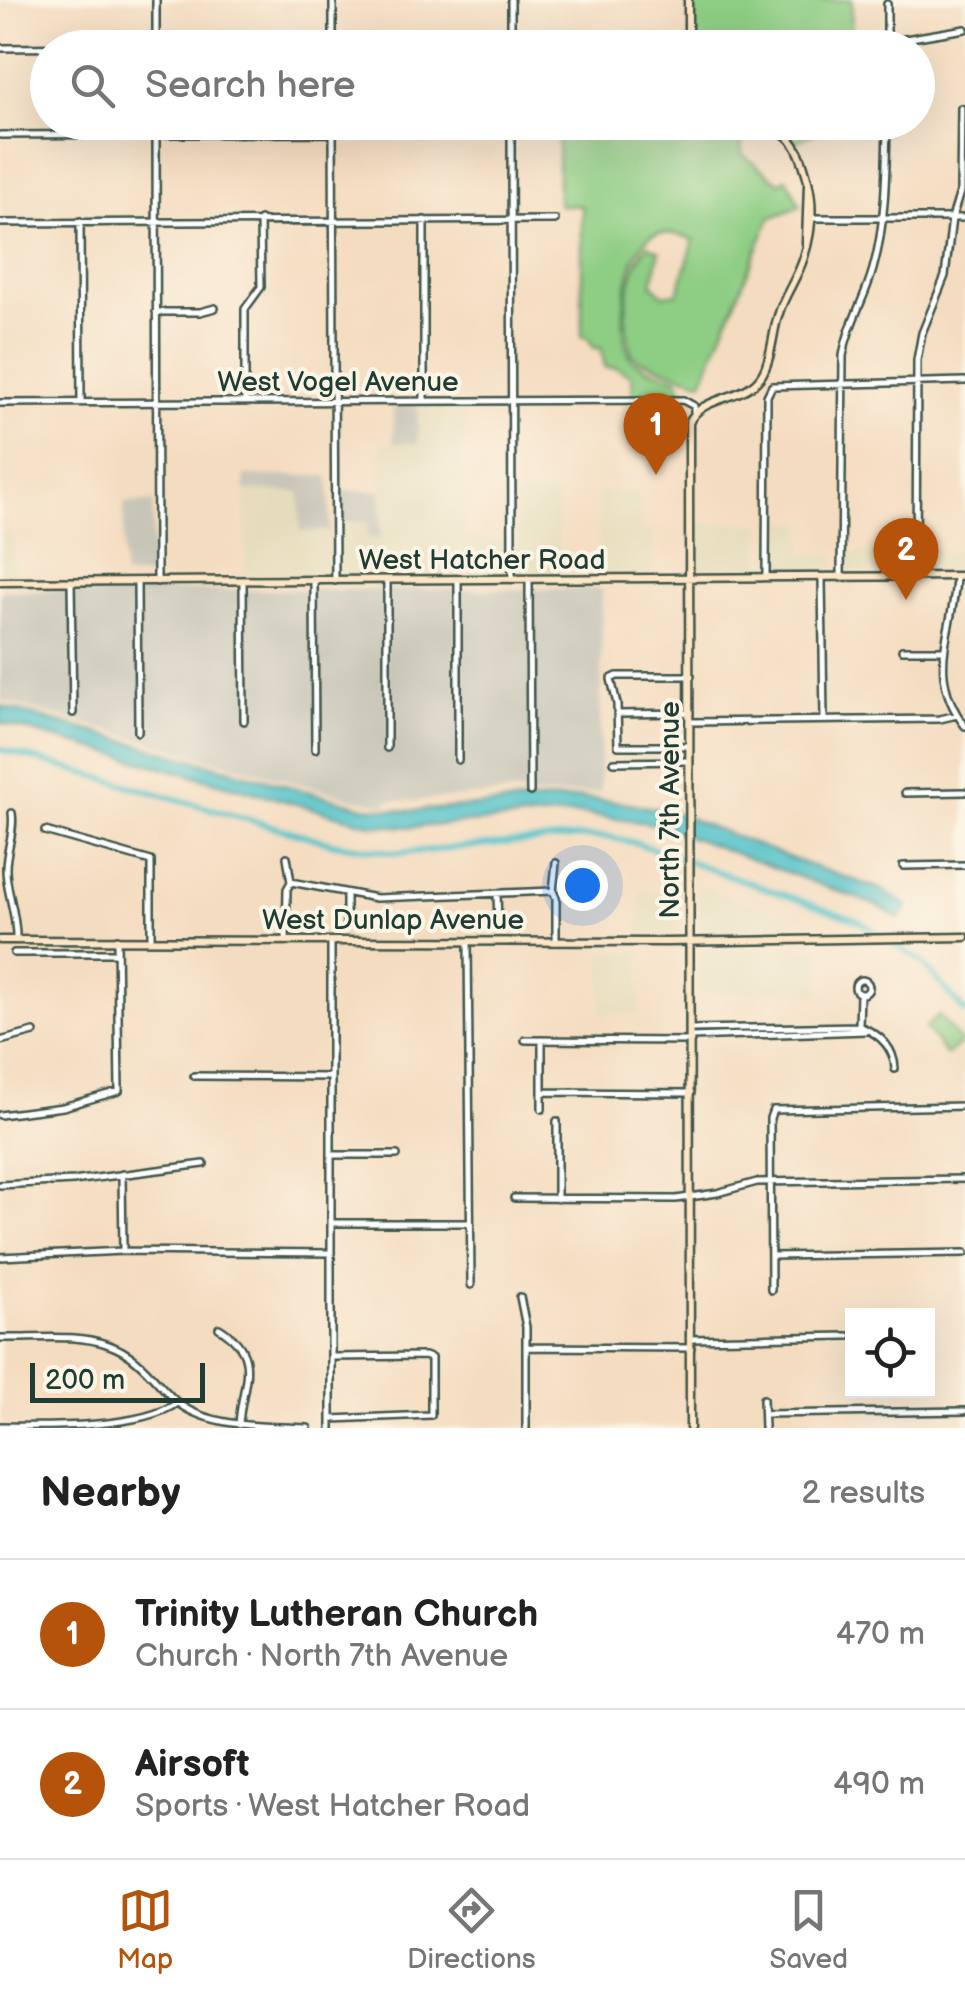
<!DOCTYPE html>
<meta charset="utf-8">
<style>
:root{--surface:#fff;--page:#f6f6f6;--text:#222;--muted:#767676;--line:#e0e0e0;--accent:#b45309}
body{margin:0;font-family:"Balsamiq Sans",sans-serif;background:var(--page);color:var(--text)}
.controls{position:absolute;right:30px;bottom:30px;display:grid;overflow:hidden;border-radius:0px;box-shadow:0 10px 40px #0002}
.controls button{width:90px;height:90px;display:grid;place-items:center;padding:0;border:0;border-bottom:2px solid var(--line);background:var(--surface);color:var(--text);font:50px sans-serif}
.scale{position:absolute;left:30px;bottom:25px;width:175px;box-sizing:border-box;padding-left:10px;border:5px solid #1f3d34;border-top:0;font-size:28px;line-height:35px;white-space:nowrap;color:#1f3d34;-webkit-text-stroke:8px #fcf5e5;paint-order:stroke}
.you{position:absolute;left:582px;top:885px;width:35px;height:35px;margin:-25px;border:8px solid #fff;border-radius:50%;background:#1a73e8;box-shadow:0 0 0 15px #1a73e833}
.badge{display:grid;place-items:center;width:65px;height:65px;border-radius:50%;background:var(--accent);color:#fff;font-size:32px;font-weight:700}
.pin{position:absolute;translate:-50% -82px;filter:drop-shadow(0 2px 5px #0008)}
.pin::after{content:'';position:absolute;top:52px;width:35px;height:30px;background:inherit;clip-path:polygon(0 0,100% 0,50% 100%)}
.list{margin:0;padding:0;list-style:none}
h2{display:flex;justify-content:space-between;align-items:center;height:130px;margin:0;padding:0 40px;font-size:42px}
h2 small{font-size:32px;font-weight:400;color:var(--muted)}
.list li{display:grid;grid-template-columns:65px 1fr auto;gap:30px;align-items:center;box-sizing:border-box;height:150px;padding:0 40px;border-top:2px solid var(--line)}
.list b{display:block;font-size:38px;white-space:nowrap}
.list p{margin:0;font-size:32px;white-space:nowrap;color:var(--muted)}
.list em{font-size:32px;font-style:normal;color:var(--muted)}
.icon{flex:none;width:55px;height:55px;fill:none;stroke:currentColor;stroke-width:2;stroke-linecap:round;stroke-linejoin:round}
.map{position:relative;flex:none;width:965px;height:1428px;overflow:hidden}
.search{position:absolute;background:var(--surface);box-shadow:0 10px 40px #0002;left:30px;right:30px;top:30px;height:110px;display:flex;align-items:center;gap:25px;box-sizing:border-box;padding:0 35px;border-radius:55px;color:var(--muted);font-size:38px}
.sheet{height:430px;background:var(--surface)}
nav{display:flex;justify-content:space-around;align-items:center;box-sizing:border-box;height:140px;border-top:2px solid var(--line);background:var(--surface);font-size:28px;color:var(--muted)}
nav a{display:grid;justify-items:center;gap:5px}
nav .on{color:var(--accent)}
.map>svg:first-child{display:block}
.built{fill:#e5dbba}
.industrial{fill:#c7c5b8}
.green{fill:#8ecd84;stroke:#56855c;stroke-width:2.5}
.water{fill:#53c1c8;stroke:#397f7e;stroke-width:2.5}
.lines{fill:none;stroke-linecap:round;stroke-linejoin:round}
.canal{stroke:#53c1c8;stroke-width:6}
.street-casing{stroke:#3f5549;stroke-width:10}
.secondary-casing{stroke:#3f5549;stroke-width:11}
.street{stroke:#fff;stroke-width:5}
.secondary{stroke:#fde5c5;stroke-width:6}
.labels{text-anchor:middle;stroke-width:8;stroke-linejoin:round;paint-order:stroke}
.street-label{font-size:28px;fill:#1f3d34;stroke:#fcf5e5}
</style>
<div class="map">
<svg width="965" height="1428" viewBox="0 0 965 1428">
<rect width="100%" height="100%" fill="#fcf5e5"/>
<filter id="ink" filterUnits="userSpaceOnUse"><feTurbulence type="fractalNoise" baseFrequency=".01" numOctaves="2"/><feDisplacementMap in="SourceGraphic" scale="20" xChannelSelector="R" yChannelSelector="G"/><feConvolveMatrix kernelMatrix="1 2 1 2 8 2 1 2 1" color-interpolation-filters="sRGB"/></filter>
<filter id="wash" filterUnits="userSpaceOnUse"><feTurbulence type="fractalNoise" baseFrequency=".0048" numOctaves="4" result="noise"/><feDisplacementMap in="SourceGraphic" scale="40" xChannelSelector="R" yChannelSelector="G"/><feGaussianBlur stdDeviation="2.25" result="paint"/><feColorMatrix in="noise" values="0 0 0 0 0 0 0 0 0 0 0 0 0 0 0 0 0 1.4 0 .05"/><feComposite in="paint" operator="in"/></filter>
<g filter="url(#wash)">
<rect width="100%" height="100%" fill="#f4dcc0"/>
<path class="built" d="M418 405H464V539L508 540 507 571 504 575H342L338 573V522H368L380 538V443H418Z
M245 491H300V531H330L329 574 246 575Z
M598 492H639V531L653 532V574L599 575Z
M516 494H558V575L517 574Z
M770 522H804V554H836V569L831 572H772L769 568Z
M695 523 762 524 760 571 698 572Z
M0 532H14V575H0Z
M965 551V570L849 572 845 568V553Z
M700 886 793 918V932L706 935 699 929Z
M639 892H682L680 933 639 934Z
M820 948 821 993 698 992 699 958 704 951Z
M602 952H640L639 1014H601Z"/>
<path class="industrial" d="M418 405V443H393L394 406Z
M245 476H329L330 531H300V492L245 491Z
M338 491H381V538H368V522H338Z
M153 502 152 572 149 576H123L124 503Z
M602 589 600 792 523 797 522 792 413 801 387 800V805L352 798 0 700V591Z"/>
<path class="green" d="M693 0H852L851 47H692Z
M698 123 741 127 742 154 780 183 787 178 800 206 770 218 702 382 639 360 632 354C621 319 626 275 647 245L660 251 652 284 663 295 678 293 694 240C685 236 667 231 656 234 625 241 613 343 634 361 645 370 664 373 678 378L684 397H633L632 376 617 368 605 367 601 348H594L587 337H582V206L558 205V133L679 130Z
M764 123H835L796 142 783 131Z
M939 1015 961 1043 946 1055 925 1028Z"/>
<path class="water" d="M0 706 364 807 410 811 581 798 621 802 673 812 803 863 880 889 908 906 899 919 878 906 655 824 581 814 413 827 373 825 0 723Z"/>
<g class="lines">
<path class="canal" d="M0 749 335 844 398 853 583 837H609L636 843 859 921 921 961 965 1012"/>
</g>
</g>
<g filter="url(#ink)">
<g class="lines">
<g class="street-casing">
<path id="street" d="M333 0V45
M511 0V48
M887 42 965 29
M156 45V0
M0 48 688 42
M887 48V4
M156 122 157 582
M333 122 335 581
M422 122 424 132 430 133 510 132
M511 122 512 578
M583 130V122
M0 135 333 133
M812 218H965
M424 220V401
M80 221 81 402
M0 223 555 220
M156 312H200L215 308
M245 402V309L261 287 260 220
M0 403 683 400 694 406V412
M766 577 767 396 772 386 965 381
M916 577 917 360 922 333 945 276 952 218 960 192 961 108
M956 577C954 632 924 672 965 726
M841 578 843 356C848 324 865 299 873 269 886 224 886 169 887 122
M822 579 824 720
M387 581V748
M458 581V760
M529 581 530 792
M71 582 73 713
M137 582 138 732
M243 582 244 721
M314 582 315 749
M902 650H943
M618 714 690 713
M691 722 940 719 957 715
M688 746H618L617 704 611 679 617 676H691
M614 762 688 761
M905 793 965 792
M12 813C15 833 6 849 6 869 6 892 17 913 16 940
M45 831 151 861V940
M903 866 965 865
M291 882 376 898 553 891
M497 893 498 926
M346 925V895
M286 941 287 889 291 882 287 857
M331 941V1428
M468 942 471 1285
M556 942V898L553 891 556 863
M14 953H116
M855 987a7 7 0 1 1 14 0a7 7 0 1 1-14 0Z
M859 1026 860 994
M691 1029 859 1026C880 1034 894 1047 895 1069
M691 1037 866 1031
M525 1040 691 1041
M0 1041 34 1032
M194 1076 331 1077
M542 1092 691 1093
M542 1109V1040
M0 1115 63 1107 119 1091 117 939
M332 1155H397
M122 1174 123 1251
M0 1185 73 1181 204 1164
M514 1198 676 1199 717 1193 757 1182 965 1179
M557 1199V1121
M332 1223H468
M771 1256 965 1253
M0 1257 123 1251 331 1253
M771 1290 770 1118 773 1110 965 1106
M520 1297 526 1327V1428
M219 1328C264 1355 241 1383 239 1425
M0 1338C34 1339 76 1333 109 1345 141 1356 155 1383 179 1404 212 1428 268 1426 308 1428
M691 1339 848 1336
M526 1347 691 1348
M763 1399 764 1428
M764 1414 965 1411
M331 1419 431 1415V1358L424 1356 332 1357
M0 1426C49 1427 142 1428 177 1403"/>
</g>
<g class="secondary-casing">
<path id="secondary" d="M688 48V0
M806 243 808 183
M0 582 965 576
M0 940 668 942 965 937
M690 1428 689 423C701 394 747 402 763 373 773 355 772 332 779 313 785 294 798 277 804 257 812 232 814 206 808 181 797 137 787 127 740 122"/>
</g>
<use href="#street" class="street"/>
<use href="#secondary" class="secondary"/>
</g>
</g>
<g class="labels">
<g class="street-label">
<text x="338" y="391">West Vogel Avenue</text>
<text x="482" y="569">West Hatcher Road</text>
<text transform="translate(669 810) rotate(-90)" y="10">North 7th Avenue</text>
<text x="393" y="929">West Dunlap Avenue</text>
</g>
</g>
</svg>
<div class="controls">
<button><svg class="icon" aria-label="locate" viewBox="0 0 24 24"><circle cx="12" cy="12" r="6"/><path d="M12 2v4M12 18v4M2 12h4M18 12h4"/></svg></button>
</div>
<div class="scale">200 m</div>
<div class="you"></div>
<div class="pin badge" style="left:656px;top:475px">1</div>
<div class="pin badge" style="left:906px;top:600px">2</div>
<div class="search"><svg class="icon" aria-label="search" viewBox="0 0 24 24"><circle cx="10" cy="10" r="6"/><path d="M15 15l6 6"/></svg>Search here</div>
</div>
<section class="sheet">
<h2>Nearby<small>2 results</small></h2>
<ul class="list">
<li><span class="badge">1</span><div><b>Trinity Lutheran Church</b><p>Church · North 7th Avenue</p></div><em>470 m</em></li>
<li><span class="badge">2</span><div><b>Airsoft</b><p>Sports · West Hatcher Road</p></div><em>490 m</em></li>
</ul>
</section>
<nav>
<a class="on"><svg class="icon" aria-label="map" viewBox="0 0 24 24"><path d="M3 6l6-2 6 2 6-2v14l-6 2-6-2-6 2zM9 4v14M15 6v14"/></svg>Map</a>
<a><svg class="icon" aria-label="directions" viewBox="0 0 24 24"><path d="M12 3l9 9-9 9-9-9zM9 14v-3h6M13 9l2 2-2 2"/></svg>Directions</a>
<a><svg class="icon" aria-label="saved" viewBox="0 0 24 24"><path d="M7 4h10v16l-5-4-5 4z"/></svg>Saved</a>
</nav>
